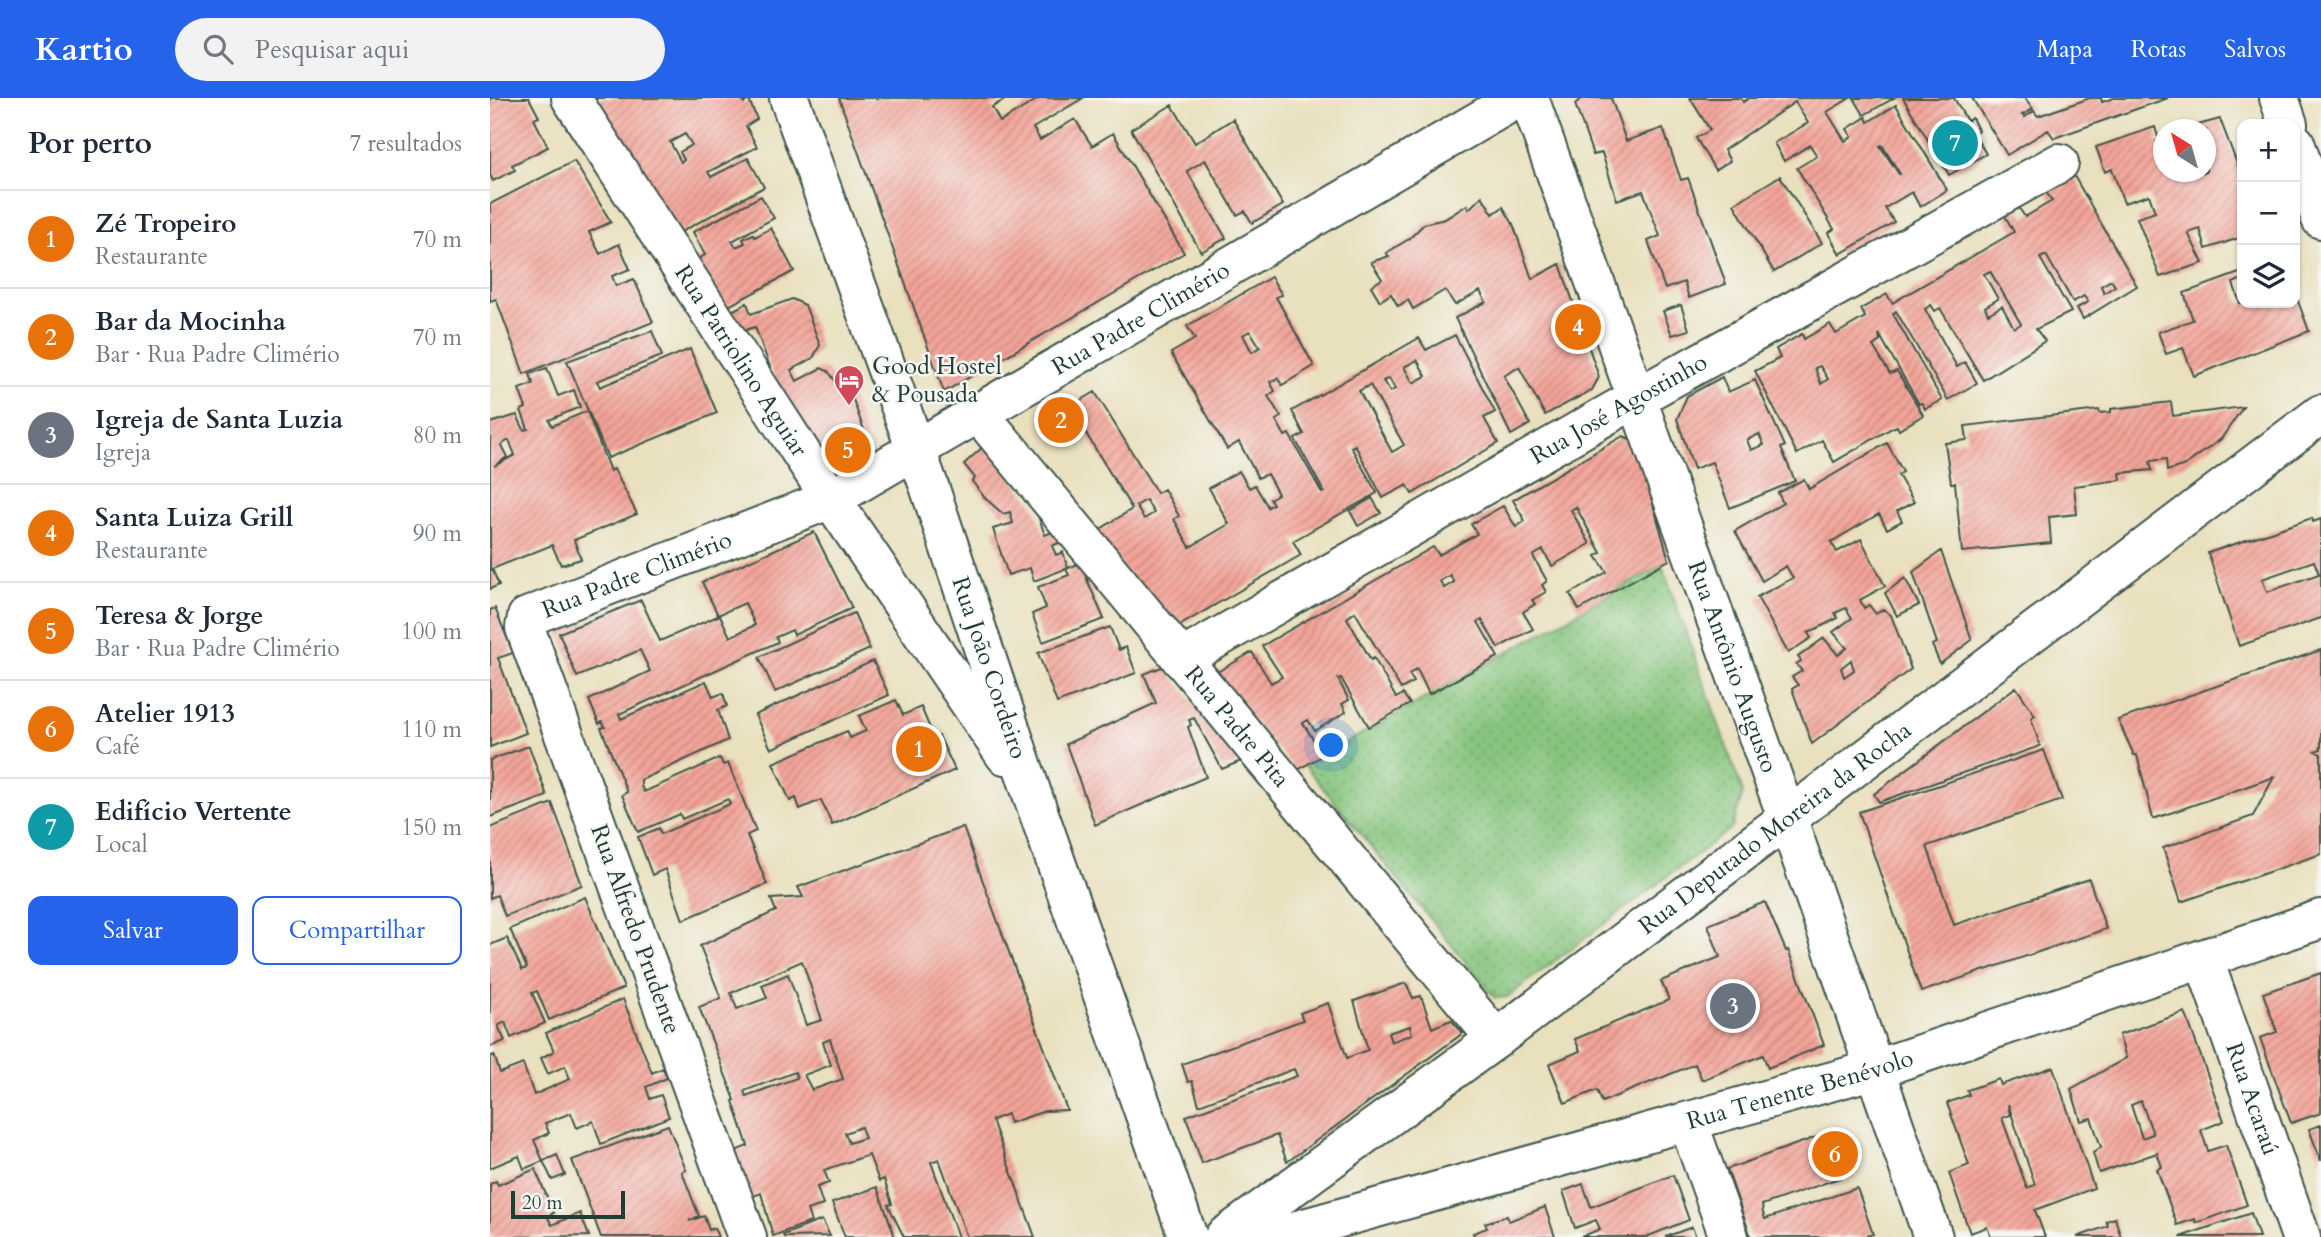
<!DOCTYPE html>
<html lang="pt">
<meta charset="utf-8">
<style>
:root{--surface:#fff;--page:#f2f2f3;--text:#1f2937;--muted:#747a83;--line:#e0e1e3;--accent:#2563eb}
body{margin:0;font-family:Cardo,serif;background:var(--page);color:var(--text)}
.controls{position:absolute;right:21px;top:21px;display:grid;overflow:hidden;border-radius:14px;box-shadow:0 2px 5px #0004}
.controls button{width:63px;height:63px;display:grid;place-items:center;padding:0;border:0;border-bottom:2px solid var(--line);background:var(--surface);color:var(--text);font:35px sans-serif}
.compass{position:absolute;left:1663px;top:21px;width:63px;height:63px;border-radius:50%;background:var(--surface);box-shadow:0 2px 5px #0004;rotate:323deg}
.scale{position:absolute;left:21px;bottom:18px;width:114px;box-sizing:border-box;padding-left:7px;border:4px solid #1f3d34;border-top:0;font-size:19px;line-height:24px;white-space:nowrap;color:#1f3d34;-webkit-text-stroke:5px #f6f6f2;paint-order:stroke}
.you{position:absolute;left:842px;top:648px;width:24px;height:24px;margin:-18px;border:5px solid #fff;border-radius:50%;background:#1a73e8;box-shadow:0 0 0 10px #1a73e833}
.badge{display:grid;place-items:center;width:46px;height:46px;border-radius:50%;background:var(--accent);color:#fff;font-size:23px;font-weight:700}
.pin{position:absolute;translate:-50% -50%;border:4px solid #fff;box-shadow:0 2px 7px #0006}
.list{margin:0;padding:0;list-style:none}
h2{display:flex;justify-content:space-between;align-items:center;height:91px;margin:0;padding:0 28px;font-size:30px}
h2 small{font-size:23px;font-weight:400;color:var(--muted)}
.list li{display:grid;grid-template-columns:46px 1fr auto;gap:21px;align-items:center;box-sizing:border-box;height:98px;padding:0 28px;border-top:2px solid var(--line)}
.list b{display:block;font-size:26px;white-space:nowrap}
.list p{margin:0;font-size:23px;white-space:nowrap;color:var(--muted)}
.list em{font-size:23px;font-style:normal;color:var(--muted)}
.actions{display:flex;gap:14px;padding:21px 28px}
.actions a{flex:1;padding:16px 0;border:2px solid var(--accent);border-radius:14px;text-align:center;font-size:24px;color:var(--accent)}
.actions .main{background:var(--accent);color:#fff}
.icon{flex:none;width:38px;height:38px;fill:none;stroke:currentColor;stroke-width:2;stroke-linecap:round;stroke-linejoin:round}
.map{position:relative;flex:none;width:1831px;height:1139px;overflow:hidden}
header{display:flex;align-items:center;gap:42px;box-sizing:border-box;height:98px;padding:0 35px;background:var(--accent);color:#fff}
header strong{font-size:33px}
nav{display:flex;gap:38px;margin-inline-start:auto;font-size:24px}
.search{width:490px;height:63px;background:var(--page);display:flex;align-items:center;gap:18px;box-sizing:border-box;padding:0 24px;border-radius:38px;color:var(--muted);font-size:26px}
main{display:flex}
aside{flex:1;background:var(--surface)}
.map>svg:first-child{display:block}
.grass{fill:url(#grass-dots);stroke:#528158;stroke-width:2}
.building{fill:url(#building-hatch);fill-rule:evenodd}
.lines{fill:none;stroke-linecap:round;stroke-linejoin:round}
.minor-casing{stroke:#3d5549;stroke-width:42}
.minor{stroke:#fff;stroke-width:38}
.labels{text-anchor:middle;stroke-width:5;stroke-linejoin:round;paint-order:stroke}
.street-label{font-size:24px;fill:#1f3d34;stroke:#f6f6f2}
.poi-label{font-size:24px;fill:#1f3d34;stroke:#f6f6f2;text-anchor:start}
</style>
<header>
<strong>Kartio</strong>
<div class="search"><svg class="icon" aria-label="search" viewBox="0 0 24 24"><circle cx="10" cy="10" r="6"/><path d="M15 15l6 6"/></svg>Pesquisar aqui</div>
<nav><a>Mapa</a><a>Rotas</a><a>Salvos</a></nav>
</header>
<main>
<aside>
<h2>Por perto<small>7 resultados</small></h2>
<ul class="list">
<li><span class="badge" style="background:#e8710a">1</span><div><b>Zé Tropeiro</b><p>Restaurante</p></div><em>70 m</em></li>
<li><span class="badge" style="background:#e8710a">2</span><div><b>Bar da Mocinha</b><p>Bar · Rua Padre Climério</p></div><em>70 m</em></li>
<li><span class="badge" style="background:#6b7280">3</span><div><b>Igreja de Santa Luzia</b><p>Igreja</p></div><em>80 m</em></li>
<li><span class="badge" style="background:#e8710a">4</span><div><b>Santa Luiza Grill</b><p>Restaurante</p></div><em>90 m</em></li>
<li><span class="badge" style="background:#e8710a">5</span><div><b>Teresa &amp; Jorge</b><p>Bar · Rua Padre Climério</p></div><em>100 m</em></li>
<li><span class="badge" style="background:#e8710a">6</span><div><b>Atelier 1913</b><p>Café</p></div><em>110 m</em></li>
<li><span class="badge" style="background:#0f9aa8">7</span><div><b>Edifício Vertente</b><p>Local</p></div><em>150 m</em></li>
</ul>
<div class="actions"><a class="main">Salvar</a><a>Compartilhar</a></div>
</aside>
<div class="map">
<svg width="1831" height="1139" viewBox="0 0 1831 1139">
<defs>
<pattern id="grass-dots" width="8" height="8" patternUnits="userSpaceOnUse" patternTransform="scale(1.75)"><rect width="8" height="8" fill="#86c57d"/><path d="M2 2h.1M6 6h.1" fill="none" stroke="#6da167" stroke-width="1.8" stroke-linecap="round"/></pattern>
<pattern id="building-hatch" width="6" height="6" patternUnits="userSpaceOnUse" patternTransform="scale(1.75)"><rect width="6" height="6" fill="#f4a499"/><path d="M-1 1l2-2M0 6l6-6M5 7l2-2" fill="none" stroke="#c5877e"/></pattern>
</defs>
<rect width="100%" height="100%" fill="#f6f6f2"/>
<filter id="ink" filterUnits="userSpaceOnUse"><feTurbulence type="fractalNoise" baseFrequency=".0143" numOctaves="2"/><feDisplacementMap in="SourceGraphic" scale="14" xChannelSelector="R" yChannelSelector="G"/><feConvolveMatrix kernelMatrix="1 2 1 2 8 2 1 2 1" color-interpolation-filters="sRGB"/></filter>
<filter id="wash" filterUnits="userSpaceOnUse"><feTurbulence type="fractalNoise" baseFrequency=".00686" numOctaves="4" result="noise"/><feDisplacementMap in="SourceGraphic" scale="28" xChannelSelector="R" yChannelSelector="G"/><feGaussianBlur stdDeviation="1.57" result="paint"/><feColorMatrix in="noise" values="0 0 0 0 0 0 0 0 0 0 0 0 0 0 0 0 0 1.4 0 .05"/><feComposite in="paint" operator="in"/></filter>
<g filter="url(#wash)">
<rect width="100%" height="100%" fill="#e9e0be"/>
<path class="grass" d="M1172 467 1253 695 1242 730 1017 899 1005 900 815 668Z"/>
<g id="blocks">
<path class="building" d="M0 0H39L49 19 44 21 58 49 22 67 25 72 3 83 0 77Z
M97 0H252L254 5 259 2 267 21 256 28 267 49 218 74 221 79 258 60 274 89 189 135ZM195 36 202 47 190 54 194 62 191 64 180 44Z
M349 0H512L513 3 502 9 510 24 550 0H593L543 30 550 42 585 21 602 48 623 35 694 155 454 294Z
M1093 0H1121L1136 43 1173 30 1191 82 1198 80 1236 186 1199 200 1194 184 1175 191 1158 143 1170 138 1153 93 1127 102 1112 55 1103 57 1085 6Z
M1200 0H1251L1253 4 1259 0H1360L1337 14 1355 43 1362 39 1357 31 1376 19 1378 24 1406 7 1457 92 1430 109 1422 94 1395 110 1404 124 1350 156 1338 135 1344 131 1307 70 1327 58 1320 47 1294 63 1284 45 1318 25 1305 4 1234 52 1240 63 1225 72 1206 40 1220 32ZM1392 47 1410 76H1409L1390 48Z
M1364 0H1404L1374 17Z
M1413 0H1464L1477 23 1482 20 1488 32 1484 35 1496 56 1459 77Z
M1482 0H1535L1543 11 1532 17 1535 19 1544 13 1548 18 1600 0H1611L1612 4 1624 0H1678L1564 40 1558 32 1517 57Z
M682 7 705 45 743 21 793 107 762 125 755 113 747 117 715 62 697 73 736 140 711 154 641 31Z
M1730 21 1752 79V139L1716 151 1710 131 1698 135 1713 165 1670 179 1647 120 1665 114 1659 97 1634 105 1622 71 1615 74 1606 49 1665 29 1669 42 1666 43 1674 58V74H1716V32L1693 31Z
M84 63 121 124 99 134 110 156 129 146 140 171 122 178 126 188 144 181 163 224 34 276 6 201 0 203V106Z
M1290 78 1332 145 1284 174 1244 106Z
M1584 78 1647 188 1593 221 1587 210 1598 204 1594 198 1583 204 1556 157 1550 160 1581 214 1546 231 1555 243 1493 282 1450 210 1445 213 1441 207 1435 211 1467 269 1475 264 1487 285 1458 302 1406 213 1403 216 1452 302 1435 311 1432 305 1429 306 1389 236 1390 243 1383 248 1400 276 1407 273 1433 317 1409 332 1407 328 1402 330 1344 364 1332 342 1307 356 1265 273 1290 260 1286 251 1312 236 1314 241 1340 226 1346 236 1375 219 1371 211 1397 196 1402 205 1524 134 1515 118 1529 110 1535 119 1562 103 1556 94ZM1500 173 1531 226 1524 230 1512 208 1498 216 1495 209 1508 201 1494 176ZM1621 182 1625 188 1614 195 1611 188ZM1330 268 1338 281 1331 286 1325 270Z
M271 98 284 120 242 143 246 149 255 145 253 141 263 136 265 139 281 130 304 173 237 209 206 162 215 157 203 134Z
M992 98 1003 116 1013 109 1023 126 1042 181 1070 166 1109 279 1102 292 1055 317 1029 269 1014 278 1040 326 1021 337 965 220 996 204 990 193 965 207 955 192 923 211 918 202 908 208 901 196 890 203 881 188 892 181 881 164 899 158 896 155 919 141 934 126 955 121 977 107 979 111Z
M1752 174V181L1743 185 1750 205H1805V195L1819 233 1704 278 1693 250 1676 256 1668 234 1703 222 1694 195Z
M781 179 792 197 786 199 824 268 792 287 788 280 780 284 785 293 778 298 791 319 786 322 795 338 799 336 832 395 834 394 805 341 814 336 802 313 929 240 936 252 965 237 1005 314 994 320 1008 345 922 396 917 387 893 400 865 347 861 349 887 395 803 443 811 457 687 529 603 436 642 411 580 309 605 294 667 395 674 391 689 418 684 421 700 449 739 426 719 390 749 373 759 390 765 387 778 409 783 406 780 401 788 396 777 376 768 380 749 344 737 351 681 255 705 241 697 228ZM760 233 770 249 762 254 753 237ZM927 262 936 278 923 285 914 269ZM899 280 905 291 900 294 893 283ZM880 287 914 347 902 354 869 293ZM656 402 664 415 654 421 646 408Z
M302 201 315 207 330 247 323 260 301 272 307 283 331 270 338 273 346 284 355 279 376 338 371 353 351 366 338 362 285 282 265 229 252 233 240 214 257 205 261 216Z
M1191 207 1199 232 1182 237 1173 213Z
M162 233 172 258 107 283 110 289 200 251 227 315 118 360 77 263Z
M57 270 68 298 84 292 90 309 59 322 62 328 97 313 120 373 124 371 147 416 84 442 91 461 71 467 62 447 2 471 9 487 0 491V325L27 317 34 332 38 331 31 312 36 310 29 291 43 286 40 276ZM19 342 25 357 4 368 17 359 11 347Z
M1232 279 1238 294 1265 282 1295 348 1291 350 1305 383 1240 410 1222 364 1204 371 1187 321 1197 298ZM1269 336 1274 347 1261 352 1257 342Z
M1681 304 1683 318 1753 309 1731 341 1695 367 1677 373 1676 361 1660 363 1662 372 1630 375 1631 382 1584 388 1587 416 1559 419 1561 445 1472 454 1465 385H1461L1455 345 1477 342 1475 328 1609 312 1610 315 1621 314V311Z
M1133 338 1145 343 1179 462 1089 512 1080 496 1117 474 1106 458 1111 455 1086 409 1081 412 1100 446 1062 468 1053 452 1043 458 1057 483 1052 487 1056 494 1042 502 1045 506 1033 514 1043 531 1008 550 992 522 988 524 1008 559 939 596 927 571 919 576 924 584 911 591 865 514 857 520 881 562 884 560 906 600 913 596 920 606 879 629 851 580 848 581 859 602 852 606 856 614 825 633 818 622 813 625 833 657 806 673 724 576 762 554 781 585 792 579 772 548 943 449 949 457 987 436 981 426 1013 408 1026 429 1035 423 1023 402ZM960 477 964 484 954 490 950 483Z
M1397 345 1413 374 1408 377 1424 404 1407 413 1412 423 1397 431 1389 416 1341 444 1347 454 1371 441 1395 488 1370 502 1374 510 1379 507 1386 516 1393 511 1401 517 1421 571 1322 646 1302 591 1308 587 1302 579 1312 573 1306 566 1311 563 1308 559 1334 540 1348 557 1357 550 1343 534 1362 520 1356 510 1345 515 1348 520 1318 535 1321 540 1298 555 1267 499 1303 480 1296 468 1272 483 1245 433 1293 405 1288 395 1314 381 1319 391ZM1361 562 1364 572 1354 579 1351 570Z
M495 347 544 407 555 437 565 433 573 443 562 448 566 457 573 454 578 470 544 483 540 470 518 477 503 431 523 425 520 414 513 416 495 400 482 383 485 380 474 366Z
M882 400 891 415 868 428 860 413Z
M1822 420 1823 424 1831 421V520L1749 548 1718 455ZM1824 463 1829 476 1777 494 1772 481Z
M324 434 362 510 304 537 302 532 286 539 288 544 129 616 131 621 216 583 223 599 233 595 237 608 228 612 238 642 151 682V688L154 694 230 660 233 667 238 665 266 733 257 737 277 786 193 822 175 771 162 777 148 739 169 730 171 736 240 706 238 701 192 721 190 716 148 734 132 697 137 694 111 630 115 629 112 624 109 626 99 602 160 573 150 552 87 579 69 535 151 502 170 543 230 517 240 539 265 527 255 505 228 517 212 484Z
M1451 453 1482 542 1450 566 1442 547 1447 545 1423 474Z
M590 465 614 521 553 544 542 516 556 510 548 489 579 477 576 471Z
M1415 480 1429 507 1407 518 1395 495Z
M5 510 23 555 8 560 36 635 0 649V512Z
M364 515 380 551 285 594 269 559Z
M620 529 629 552 636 549 646 575 567 605 548 555Z
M1831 552V651L1825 653 1831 656V756L1691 804 1673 750 1763 718 1784 679 1663 721 1647 657H1644L1628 622Z
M383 563 399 597 281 651 265 617Z
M674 568 751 663 732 671 704 620 699 622 701 627 698 629 716 679 605 727 576 646 666 605 654 576Z
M1526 589 1545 617 1541 620 1550 648 1389 704 1384 696Z
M406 602 413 617 431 609 444 640 449 638 465 672 342 727 331 702 310 711 306 700 300 703 283 665 357 633 360 640 376 633 369 618Z
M39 648 57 698 0 719V662Z
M1554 652 1572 702 1437 748 1464 827 1599 781 1616 831 1431 894 1369 714Z
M62 705 92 787 15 818 7 797 0 800V730Z
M473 729 577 1012 555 1013 520 1025 517 1016 502 1022 545 1139H477L449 1061 441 1064 468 1139H414L398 1107 402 1106 394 1081 389 1083 379 1057 334 1072 339 1085 327 1089 333 1107 317 1112 321 1124 283 1138 271 1095 261 1099 245 1053 258 1048 243 1003 245 1002 209 909 231 900 210 848 286 813 281 801 313 799 308 789ZM312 863 332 922 316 927 298 876 272 887 277 900 247 911 241 895ZM340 941 353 981 322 992 314 977 341 967 333 944ZM305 974 307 980 256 998 254 993ZM371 1029 375 1040 359 1045 355 1035Z
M95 799 134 890 59 922 47 893 42 895 55 925 21 940 15 924 8 928 15 943 0 949V847L17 840 32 872 37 870 20 831Z
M1275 804 1296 853 1298 852 1334 947 1278 970 1273 957 1212 982 1205 966 1112 1004 1107 992 1075 1005 1059 966 1090 953 1085 941 1179 902 1171 883 1230 859 1218 827Z
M1831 875V1015L1801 1025 1770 940 1787 934 1773 895Z
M916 885 923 900 931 898 942 930 961 922 973 935 797 1064 787 1037 712 1065 696 1018 807 978 804 971 709 1007 702 983 698 984 692 966 813 922 810 915 838 905 857 960 878 952 864 903ZM920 928 922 936 901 944 898 935Z
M133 901 162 975 173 970 177 980 156 989 160 1001 171 997 179 1019 111 1046 103 1023 87 1030 81 1015 55 1025 59 1035 44 1042 53 1063 34 1071 29 1058 0 1070V959L4 957 10 975 33 966 44 997 80 981 75 968 58 976 51 960 64 953 56 935Z
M1695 914 1734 1023 1711 1032 1718 1053 1736 1047 1757 1107 1706 1125 1705 1121 1687 1127 1667 1071 1672 1069 1667 1055 1609 1075 1603 1055 1611 1049 1601 1020 1591 1023 1581 991 1636 960 1629 937ZM1651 1003 1663 1036 1652 1040 1641 1007Z
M1563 969 1604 1090 1545 1112 1555 1139H1501L1497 1129 1480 1135 1459 1075 1479 1067 1457 1005 1479 997 1477 992 1509 981 1511 987ZM1518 1006 1545 1087 1537 1090 1512 1020 1520 1017Z
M178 1027 196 1072 192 1074 209 1118 199 1123 214 1118 219 1132 224 1130 228 1139H111L82 1062Z
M1831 1027V1063L1819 1031Z
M1346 1032 1361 1076 1272 1107 1273 1115 1275 1121 1367 1090 1383 1136 1373 1139H1261L1237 1071Z
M67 1057 75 1077 62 1082 53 1063Z
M45 1071 64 1115 57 1118 62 1127 90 1115 99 1138 0 1139V1086L6 1083 8 1087Z
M1183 1077 1199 1122 1156 1139H1091L1110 1131 1106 1122 1085 1130 1073 1093 1093 1086 1101 1109Z
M387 1089 405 1139H355L342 1105Z
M1055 1109 1065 1139H985L983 1135 997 1130 995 1125 1017 1118 1019 1123Z
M1761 1115 1769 1139H1690Z
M1625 1120 1631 1139H1587L1618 1128 1616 1123Z
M332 1122 340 1138 294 1139 293 1137Z
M1202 1129 1206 1139H1175Z"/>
</g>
</g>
<g filter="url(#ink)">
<use href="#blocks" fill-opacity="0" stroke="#3d5549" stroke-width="2"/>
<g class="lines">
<g class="minor-casing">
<g id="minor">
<path id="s1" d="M81 0 341 401 515 657"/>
<path id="s2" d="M299 0 439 388 542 696 698 1139"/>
<path id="s3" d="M1039 0 1298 722 1443 1139"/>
<path d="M1789 0 1798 26"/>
<path d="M1805 45 1831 121"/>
<path id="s4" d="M490 317 1006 941"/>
<path id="s5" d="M691 561 1148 299 1569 65"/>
<path id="s6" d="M1714 862 1811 1139"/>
<path d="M1198 1024 1239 1139"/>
<path id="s7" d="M257 1139 35 530 37 519 341 401 1028 0"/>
<path id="s8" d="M734 1139 1006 941 1831 316"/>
<path id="s9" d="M782 1139 1386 971 1831 821"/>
</g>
</g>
<use href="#minor" class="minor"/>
</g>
</g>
<defs>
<g id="hotel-pin" transform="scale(1.575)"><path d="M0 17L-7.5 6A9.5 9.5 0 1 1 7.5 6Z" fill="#d1495b" stroke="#f6f6f2"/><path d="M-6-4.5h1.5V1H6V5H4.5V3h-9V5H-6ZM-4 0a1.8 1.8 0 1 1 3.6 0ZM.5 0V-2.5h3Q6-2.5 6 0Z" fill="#fff"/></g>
</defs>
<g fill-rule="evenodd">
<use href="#hotel-pin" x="359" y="282"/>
</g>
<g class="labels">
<g class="street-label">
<text dy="8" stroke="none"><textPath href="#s7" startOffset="1344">Rua Padre Climério</textPath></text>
<text dy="8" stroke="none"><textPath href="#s1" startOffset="313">Rua Patriolino Aguiar</textPath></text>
<text dy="8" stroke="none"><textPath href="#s5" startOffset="504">Rua José Agostinho</textPath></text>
<text dy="8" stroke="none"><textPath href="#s7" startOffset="777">Rua Padre Climério</textPath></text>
<text dy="8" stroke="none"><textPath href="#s2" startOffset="604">Rua João Cordeiro</textPath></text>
<text dy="8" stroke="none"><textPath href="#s3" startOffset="604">Rua Antônio Augusto</textPath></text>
<text dy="8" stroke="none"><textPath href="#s4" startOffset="404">Rua Padre Pita</textPath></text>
<text dy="8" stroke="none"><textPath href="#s8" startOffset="686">Rua Deputado Moreira da Rocha</textPath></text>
<text transform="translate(146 831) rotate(70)" y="8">Rua Alfredo Prudente</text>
<text dy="8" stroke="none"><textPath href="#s9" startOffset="548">Rua Tenente Benévolo</textPath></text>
<text dy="8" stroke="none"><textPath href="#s6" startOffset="147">Rua Acaraú</textPath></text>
</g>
<g class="poi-label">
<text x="382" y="276">Good Hostel<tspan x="382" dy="28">&amp; Pousada</tspan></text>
</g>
</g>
</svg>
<div class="controls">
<button>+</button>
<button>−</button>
<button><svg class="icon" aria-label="layers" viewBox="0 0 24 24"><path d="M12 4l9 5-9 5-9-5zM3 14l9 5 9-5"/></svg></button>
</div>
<svg class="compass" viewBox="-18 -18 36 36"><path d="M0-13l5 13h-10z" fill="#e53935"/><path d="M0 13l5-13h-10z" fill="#747a83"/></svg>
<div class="scale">20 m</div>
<div class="you"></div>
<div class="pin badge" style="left:429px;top:651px;background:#e8710a">1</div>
<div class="pin badge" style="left:571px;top:322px;background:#e8710a">2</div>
<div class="pin badge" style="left:1243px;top:908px;background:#6b7280">3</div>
<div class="pin badge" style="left:1088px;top:229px;background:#e8710a">4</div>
<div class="pin badge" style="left:358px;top:352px;background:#e8710a">5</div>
<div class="pin badge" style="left:1345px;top:1056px;background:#e8710a">6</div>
<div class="pin badge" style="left:1465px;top:45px;background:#0f9aa8">7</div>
</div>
</main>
